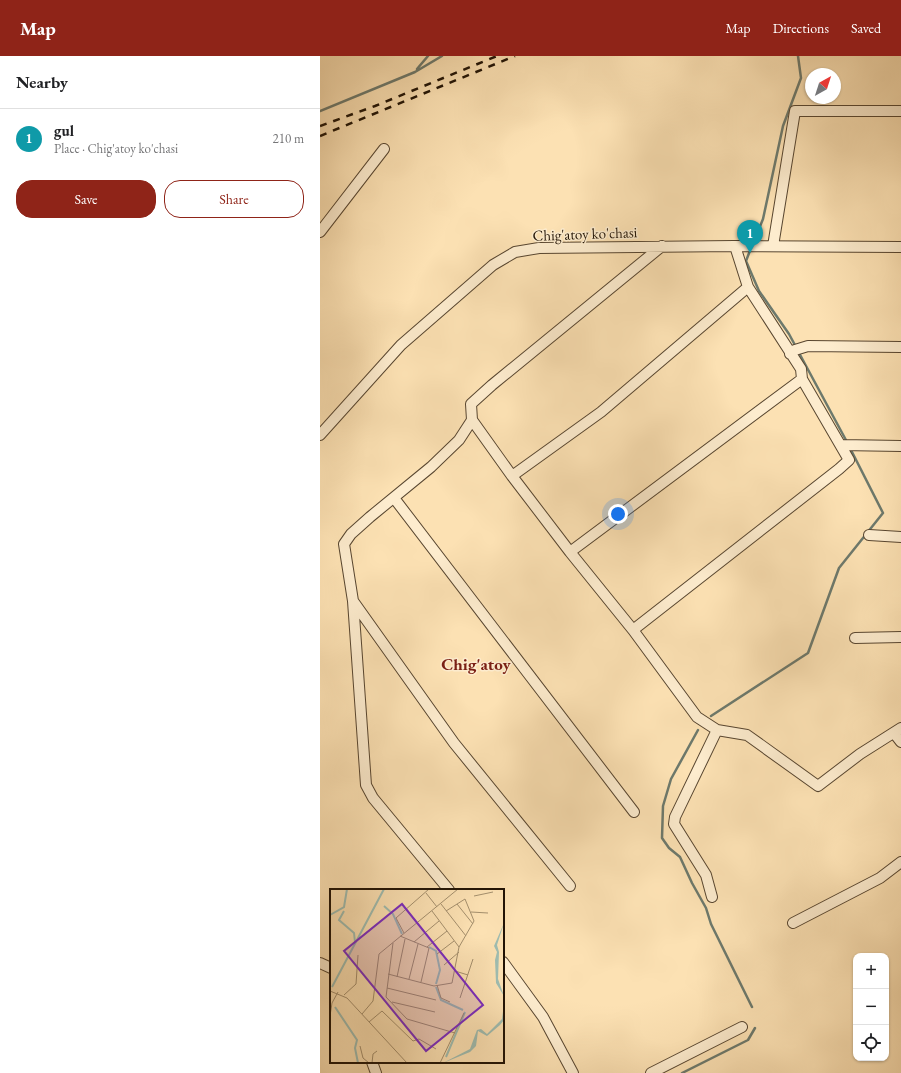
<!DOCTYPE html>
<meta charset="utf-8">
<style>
:root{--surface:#fff;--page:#f6f6f6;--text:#202124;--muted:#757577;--line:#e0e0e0;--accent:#8f2418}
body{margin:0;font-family:"EB Garamond",serif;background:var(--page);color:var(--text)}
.controls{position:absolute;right:12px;bottom:12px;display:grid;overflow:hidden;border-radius:8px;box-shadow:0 1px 3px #0004}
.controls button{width:36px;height:36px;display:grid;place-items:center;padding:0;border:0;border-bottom:1px solid var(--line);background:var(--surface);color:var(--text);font:20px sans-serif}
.compass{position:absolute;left:485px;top:12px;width:36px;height:36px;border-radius:50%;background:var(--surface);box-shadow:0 1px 3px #0004;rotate:39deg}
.you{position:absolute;left:298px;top:458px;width:14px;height:14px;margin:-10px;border:3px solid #fff;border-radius:50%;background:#1a73e8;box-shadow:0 0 0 6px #1a73e833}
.badge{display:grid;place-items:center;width:26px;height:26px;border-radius:50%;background:var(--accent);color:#fff;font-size:13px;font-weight:700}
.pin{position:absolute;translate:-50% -33px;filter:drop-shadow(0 1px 2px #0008)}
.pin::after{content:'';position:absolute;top:21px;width:14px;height:12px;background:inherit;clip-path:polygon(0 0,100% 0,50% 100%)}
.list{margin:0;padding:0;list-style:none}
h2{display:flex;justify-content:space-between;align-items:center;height:52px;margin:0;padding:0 16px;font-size:17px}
h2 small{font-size:13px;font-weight:400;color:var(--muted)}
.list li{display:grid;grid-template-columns:26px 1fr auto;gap:12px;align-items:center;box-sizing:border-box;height:60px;padding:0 16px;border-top:1px solid var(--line)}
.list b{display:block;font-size:15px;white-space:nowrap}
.list p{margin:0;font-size:13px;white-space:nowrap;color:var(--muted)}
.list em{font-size:13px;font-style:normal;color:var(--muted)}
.actions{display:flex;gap:8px;padding:12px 16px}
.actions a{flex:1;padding:9px 0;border:1px solid var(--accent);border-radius:16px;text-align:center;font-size:14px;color:var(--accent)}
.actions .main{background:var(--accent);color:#fff}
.icon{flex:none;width:22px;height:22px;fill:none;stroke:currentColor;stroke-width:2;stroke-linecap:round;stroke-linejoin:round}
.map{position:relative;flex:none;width:581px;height:1017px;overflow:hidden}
header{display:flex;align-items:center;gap:24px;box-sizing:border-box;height:56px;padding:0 20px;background:var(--accent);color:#fff}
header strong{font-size:19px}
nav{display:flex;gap:22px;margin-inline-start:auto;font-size:14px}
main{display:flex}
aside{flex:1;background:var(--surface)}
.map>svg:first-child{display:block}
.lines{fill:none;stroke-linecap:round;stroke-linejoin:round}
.stream{stroke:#6d796c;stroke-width:2.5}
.minor-casing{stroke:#584630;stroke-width:12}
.minor{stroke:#fdecce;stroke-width:10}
.rail{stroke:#211305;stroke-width:2.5;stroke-dasharray:7 7;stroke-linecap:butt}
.labels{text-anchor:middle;stroke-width:3;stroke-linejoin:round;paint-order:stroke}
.street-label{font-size:15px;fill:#211305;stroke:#fdecce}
.quarter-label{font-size:17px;font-weight:bold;fill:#7a1f14;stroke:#fdecce}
.inset-river{fill:none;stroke:#9fbdb1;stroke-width:2}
.inset-road{fill:none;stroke:#a48f6d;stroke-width:1}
.view{fill:#7b2cbf;fill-opacity:0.15;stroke:#7b2cbf;stroke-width:2}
.inset-edge{fill:none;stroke:#211305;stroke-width:2}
</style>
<header>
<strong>Map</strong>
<nav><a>Map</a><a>Directions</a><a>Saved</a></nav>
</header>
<main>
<aside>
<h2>Nearby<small></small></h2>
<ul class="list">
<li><span class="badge" style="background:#0f9aa8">1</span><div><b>gul</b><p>Place · Chig'atoy ko'chasi</p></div><em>210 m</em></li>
</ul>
<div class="actions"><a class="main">Save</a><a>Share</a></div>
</aside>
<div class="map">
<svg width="581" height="1017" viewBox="0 0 581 1017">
<rect width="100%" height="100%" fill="#fce1b3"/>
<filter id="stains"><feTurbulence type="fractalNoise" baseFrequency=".005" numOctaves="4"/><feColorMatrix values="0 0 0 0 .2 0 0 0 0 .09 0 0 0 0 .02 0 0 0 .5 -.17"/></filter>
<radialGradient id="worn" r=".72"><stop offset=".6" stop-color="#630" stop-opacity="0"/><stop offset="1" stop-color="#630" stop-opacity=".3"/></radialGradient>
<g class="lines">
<path class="stream" d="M97 13 108 0
M0 55 95 16 122 0
M433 188 443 163 463 70 481 22 478 0
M431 192 426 205 439 235 469 278 476 291
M478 295 527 386
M391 660 488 597 519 512 563 457 530 392
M378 674 351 723 343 750 342 782 349 792 360 801 372 827 386 852 391 868 432 951
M362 1017 428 984 435 972"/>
<g class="minor-casing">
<path id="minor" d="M0 176 64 93
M453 190 475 55H581
M470 298 475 294 488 290 581 291
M152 364 192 420 250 496 313 574 377 661 397 674 427 679 498 730 540 698 581 672
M0 379 81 289 173 209 195 196 219 192 415 190 581 191
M521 389 581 390
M192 420 281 356 428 231
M74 442 314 756
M549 479 581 481
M250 496 482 323
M33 545 134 687 250 830
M313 574 519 413 529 404 482 323 481 313 428 231 415 190
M535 582 581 581
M574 677 581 686
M129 834 53 742 46 729 33 545 24 488 31 478 50 461 111 411 139 384 152 364 151 348 172 329 342 190
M392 841 386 819 354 768 355 761 397 674
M473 867 560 822 581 806
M183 906 223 961 253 1017
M0 907 11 912
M52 1006 56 1017
M331 1017 422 971"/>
</g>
<use href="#minor" class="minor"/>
<path class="rail" d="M0 70 55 50 177 0
M0 80 195 0"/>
</g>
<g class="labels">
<g class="street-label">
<text transform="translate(265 178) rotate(-2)" y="5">Chig'atoy ko'chasi</text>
</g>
<g class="quarter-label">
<text x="156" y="614">Chig'atoy</text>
</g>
</g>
<g transform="translate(10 833)">
<rect width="174" height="174" fill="#fce1b3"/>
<path d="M174 34 167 56 169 63 168 90 174 107 166 94 165 71 167 63 164 57ZM174 115V131L170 136 157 147 148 142 146 157 140 163 113 174 140 160 147 141 151 140 157 145 172 130Z" fill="#9fbdb1"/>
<path class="inset-river" d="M54 17 63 25 72 45M14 22 9 31 24 44 25 53M0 26 14 18 17 0M99 58 106 62 110 81 106 95M2 98 54 0M106 98 111 111 133 121M5 118 27 151 25 159 28 174M116 168 135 123"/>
<path class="inset-road" d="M96 4 107 18M144 7 163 3M111 15 136 47M127 15 143 35M102 22 129 58M141 23 158 24M74 44 66 29 99 0M70 47 99 59 91 93M84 53 109 32M63 54 56 108 77 130 125 144M97 58 117 42M107 65 124 52M114 76 129 63M125 82 138 86M58 85 104 97 122 94 129 58 144 32 135 10 116 22M67 88 75 50M79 90 88 55M107 96 111 109 120 113M57 99 106 111M0 102 17 109 77 174M14 106 26 95 28 66M130 109 143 70M62 113 105 123M32 125 43 112 49 65 128 0M0 127 2 114 8 103M39 133 52 122 83 152 89 150 106 160M30 157 33 169 39 174M42 174 43 165 47 162M110 174 134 124"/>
<path class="view" d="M72 15 153 116 96 162 14 62Z"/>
<rect width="174" height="174" class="inset-edge"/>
</g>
<rect width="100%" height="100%" filter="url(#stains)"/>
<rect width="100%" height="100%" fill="url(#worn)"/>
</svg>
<div class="controls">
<button>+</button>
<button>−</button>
<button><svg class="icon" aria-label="locate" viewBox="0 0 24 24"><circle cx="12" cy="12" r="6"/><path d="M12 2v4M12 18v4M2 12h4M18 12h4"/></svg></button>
</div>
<svg class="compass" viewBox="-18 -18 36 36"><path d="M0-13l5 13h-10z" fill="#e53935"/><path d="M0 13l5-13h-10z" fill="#757577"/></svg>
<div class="you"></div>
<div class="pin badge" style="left:430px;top:197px;background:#0f9aa8">1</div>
</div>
</main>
